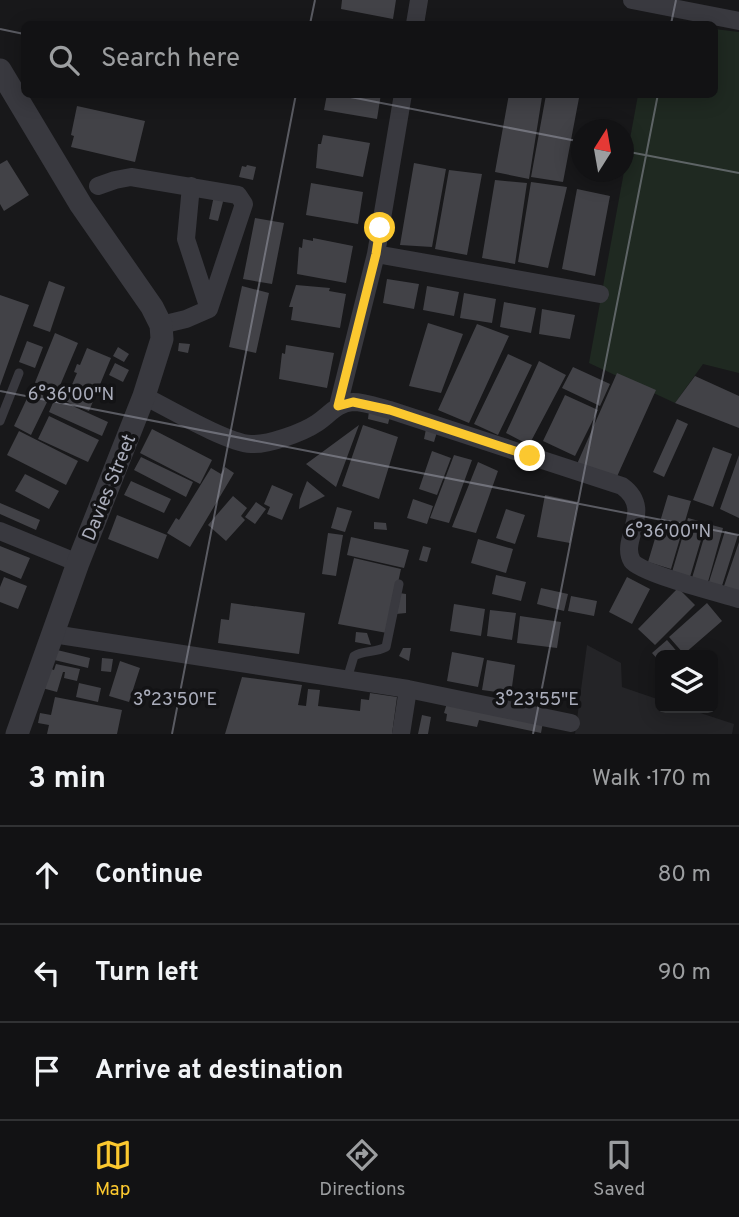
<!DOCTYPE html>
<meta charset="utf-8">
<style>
:root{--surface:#121214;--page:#1b1b1d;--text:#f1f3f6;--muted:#9c9ea0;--line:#313234;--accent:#fbc82f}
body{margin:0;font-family:Overpass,sans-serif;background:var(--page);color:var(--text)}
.controls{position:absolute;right:21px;bottom:21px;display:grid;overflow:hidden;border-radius:10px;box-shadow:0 4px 18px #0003}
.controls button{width:63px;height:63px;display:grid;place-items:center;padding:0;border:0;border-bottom:2px solid var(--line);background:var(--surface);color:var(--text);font:35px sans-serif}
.compass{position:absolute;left:571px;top:119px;width:63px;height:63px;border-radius:50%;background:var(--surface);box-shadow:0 4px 18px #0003;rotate:11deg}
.stop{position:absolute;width:21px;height:21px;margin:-16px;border:5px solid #fbc82f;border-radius:50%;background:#fff}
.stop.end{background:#fbc82f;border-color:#fff;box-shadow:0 2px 7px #0008}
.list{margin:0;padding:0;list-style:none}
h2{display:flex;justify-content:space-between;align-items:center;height:91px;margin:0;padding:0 28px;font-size:30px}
h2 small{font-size:23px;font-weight:400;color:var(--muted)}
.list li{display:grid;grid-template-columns:46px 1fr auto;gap:21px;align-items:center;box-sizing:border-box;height:98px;padding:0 28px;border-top:2px solid var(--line)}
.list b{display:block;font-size:26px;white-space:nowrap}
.list em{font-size:23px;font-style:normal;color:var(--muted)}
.icon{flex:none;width:38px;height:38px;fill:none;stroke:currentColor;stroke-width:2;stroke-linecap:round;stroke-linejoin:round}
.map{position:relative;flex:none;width:739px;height:734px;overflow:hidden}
.search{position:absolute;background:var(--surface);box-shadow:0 4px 18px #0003;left:21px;right:21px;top:21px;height:77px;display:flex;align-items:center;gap:18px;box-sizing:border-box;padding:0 24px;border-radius:10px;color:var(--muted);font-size:26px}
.sheet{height:385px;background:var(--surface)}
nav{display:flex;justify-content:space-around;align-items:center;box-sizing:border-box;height:98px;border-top:2px solid var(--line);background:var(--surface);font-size:19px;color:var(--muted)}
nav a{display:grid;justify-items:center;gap:4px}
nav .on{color:var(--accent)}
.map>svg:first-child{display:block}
.built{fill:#242427}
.green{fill:#1f2921}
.building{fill:#424247}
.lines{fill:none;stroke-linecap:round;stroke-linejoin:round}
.service{stroke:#39393f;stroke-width:9}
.minor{stroke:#39393f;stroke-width:18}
.tertiary{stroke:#39393f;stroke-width:23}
.route{stroke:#fbc82f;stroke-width:9}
.ticks{fill:none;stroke:#aaadbb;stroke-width:2;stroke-opacity:0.45}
.labels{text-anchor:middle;stroke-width:7;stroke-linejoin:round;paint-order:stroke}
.street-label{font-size:19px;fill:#aaadbb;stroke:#131315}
.ticks-label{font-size:18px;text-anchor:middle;fill:#aaadbb;stroke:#131315;stroke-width:7;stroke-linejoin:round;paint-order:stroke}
</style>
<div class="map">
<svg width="739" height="734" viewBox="0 0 739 734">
<rect width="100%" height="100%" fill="#18181a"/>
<path class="built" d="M587 645 621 663 622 687 660 700V708H685L734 724 732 734H575Z"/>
<path class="green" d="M715 29 739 32V373L703 364 675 403 589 363 638 95 714 94Z"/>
<path class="building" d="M342 0H396L393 19 341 9Z
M327 94H381L377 119 324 110Z
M509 94 542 97 529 179 495 172Z
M546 95 579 98 563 182 531 177Z
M77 106 145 121 135 162 71 147 74 136 71 135Z
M323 135 370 143 363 177 316 168 318 144H321Z
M7 160 29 195 4 211 0 204V164Z
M414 163 446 169 432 247 400 245Z
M247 165 256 167 253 180 239 177 242 166 246 167Z
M449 170 482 174 467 255 435 249Z
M495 180 527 183 515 264 482 258Z
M531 182 567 187 548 268 518 262Z
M311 183 363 192 358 224 306 215Z
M577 189 610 196 595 276 562 269Z
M215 191 225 194 218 221 209 219Z
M255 218 284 223 272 284 243 279Z
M313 238 353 246 346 283 297 274 299 247 302 248 303 239 313 241Z
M387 279 419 284 414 309 383 303Z
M49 281 65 287 50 332 33 326Z
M296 285 330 288 329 291 346 294 340 328 291 320 293 307H289Z
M242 286 269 293 256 353 229 347Z
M427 286 459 292 454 316 423 310Z
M464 293 496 299 492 323 460 318Z
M0 295 29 305 0 386Z
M504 302 536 308 531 333 500 327Z
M542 309 575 315 570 339 539 334Z
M428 323 463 334 441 393 409 386Z
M477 324 509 336 469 423 438 410Z
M55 333 78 343 56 395 34 385Z
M27 341 43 347 35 368 19 362Z
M179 343 190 344 188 353 178 351Z
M286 345 334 353 327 388 279 379 282 353 285 354Z
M118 347 129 354 124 362 113 356Z
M87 348 111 358 89 411 65 401 77 373 74 372 77 364 80 365Z
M508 354 532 365 498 435 474 424Z
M539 361 566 375 529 445 506 433Z
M115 363 129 370 123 382 109 375Z
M573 367 610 384 600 406 562 388Z
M617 373 656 390 615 481 577 464Z
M695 376 739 396V428L675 403Z
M31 390 49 398 31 435 14 426Z
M565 395 598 410 575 456 543 441Z
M55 398 108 422 102 436 49 412Z
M369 411 390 416 388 424 368 419Z
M49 416 99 440 88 462 38 439Z
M677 419 688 424 664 477 653 472Z
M359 425 336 487 306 464Z
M363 425 398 437 379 499 342 486Z
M152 429 212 460 200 484 140 453Z
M426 429 437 432 434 442 424 439Z
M19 431 78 461 66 485 7 455Z
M713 447 732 454 713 507 693 500Z
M432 451 451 458 437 495 419 489Z
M454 455 472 460 449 523 430 518Z
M739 455V518L720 509Z
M141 457 193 482 186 497 134 470Z
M478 462 498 471 476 533 452 527Z
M225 467 234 473 190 547 167 533 176 518 179 520 211 468 221 474Z
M25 474 59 491 49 509 15 491Z
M131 481 171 499 164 513 124 495Z
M307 481 325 496 299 509 300 499Z
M272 485 293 494 282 520 267 514 270 507 264 504Z
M545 495 578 502 570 543 537 537Z
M668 495 691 501 671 569 648 562Z
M233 496 247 508 241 516 245 520 226 541 208 525Z
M413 499 433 506 427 524 407 518Z
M256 502 266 509 255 524 245 517Z
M0 503 40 520 36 530 0 514Z
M337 507 352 511 345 532 331 528Z
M506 509 525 515 515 544 496 538Z
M117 515 167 535 158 559 108 539Z
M688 518 706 523 690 577 672 572Z
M374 522 386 523 387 530 374 529Z
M708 524 723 528 708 582 692 578Z
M725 531 738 535 721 589 708 585Z
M328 533 343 535 336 576 322 574Z
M351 537 409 550 404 568 347 555Z
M478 539 513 549 506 573 471 563Z
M739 542V591L724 586Z
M0 546 30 558 21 579 0 570Z
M423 546 431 548 427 562 419 560Z
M354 558 401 569 387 633 338 624Z
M496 575 526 582 521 601 492 594Z
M4 577 27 586 18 609 0 602V587Z
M627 577 650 589 632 624 609 612Z
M541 588 568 594 564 611 537 604Z
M678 588 695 605 655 645 638 629Z
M399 593 406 594V613L396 614Z
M571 596 597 601 594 616 568 611Z
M231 603 305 613 299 654 218 643 221 619 229 620Z
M707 603 722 621 684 654 669 637Z
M454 604 485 609 481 636 450 631Z
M490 610 516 613 512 640 487 636Z
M520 616 561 622 557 648 517 643Z
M356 632 367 633 371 645 355 642Z
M667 640 680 655H660V662L652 653Z
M403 648H411L409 661 399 656Z
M53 649 90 658 88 668 50 659Z
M452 652 484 658 478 687 447 681Z
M102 658 113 659 111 672 101 671Z
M487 660 515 665 511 694 482 690Z
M120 661 140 668 129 702 109 696Z
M56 664 80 669 77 681 64 678 65 672H63L57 692 42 688 48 668 54 670Z
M242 677 302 685 298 705 306 706 308 689 320 690 318 706 360 711 361 699 369 700 370 693 397 697 392 734H225Z
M79 683 101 688 98 702 76 697Z
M55 697 122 710 117 734H47L49 725 38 723 40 713 51 715Z
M447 703 543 722 541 733 479 720 477 727 446 721 447 714 444 713Z
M422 715 431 717 428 734H418Z"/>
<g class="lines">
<path class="service" d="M0 421 19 373
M347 679 354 656C364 650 375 653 386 647L399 584"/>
<path class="minor" d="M632 0 739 21
M415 24 419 0
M98 186 115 180 131 177 238 195 244 204 209 309 186 319 161 325
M191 186 186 239 209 309
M376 254 600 294
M144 396C168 408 227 443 251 444 268 445 302 433 317 423 329 415 337 403 353 402 365 402 378 407 390 410L622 486C655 510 619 539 632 561 640 573 722 594 739 599
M338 406 376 254 403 94
M0 531 78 563
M53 634 408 689 571 723
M401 734 408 689"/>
<path class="tertiary" d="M0 70 81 205 152 307 161 325 162 339 144 396 78 563 17 734"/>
</g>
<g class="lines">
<path class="route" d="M380 228 376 254 338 406 353 402 390 410 530 456"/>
</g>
<path class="ticks" d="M310 24 315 0M671 24 676 0M0 29 24 34M335 94 582 142M624 151 739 173M0 391 739 535M172 734 296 94M533 734 658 94"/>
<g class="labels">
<g class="street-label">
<text transform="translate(108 487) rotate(-68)" y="7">Davies Street</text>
</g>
</g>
<g class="ticks-label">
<text x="71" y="400">6°36'00"N</text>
<text x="668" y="537">6°36'00"N</text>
<text x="175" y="705">3°23'50"E</text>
<text x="537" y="705">3°23'55"E</text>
</g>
</svg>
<div class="controls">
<button><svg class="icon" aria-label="layers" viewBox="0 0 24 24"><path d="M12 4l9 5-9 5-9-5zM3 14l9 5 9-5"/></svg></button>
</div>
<svg class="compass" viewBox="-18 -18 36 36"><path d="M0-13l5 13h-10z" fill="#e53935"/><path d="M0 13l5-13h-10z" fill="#9c9ea0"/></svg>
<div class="stop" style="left:380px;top:228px"></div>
<div class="stop end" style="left:530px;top:456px"></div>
<div class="search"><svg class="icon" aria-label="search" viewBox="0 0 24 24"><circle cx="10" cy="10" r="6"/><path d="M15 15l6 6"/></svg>Search here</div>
</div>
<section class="sheet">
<h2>3 min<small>Walk · 170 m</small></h2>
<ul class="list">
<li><svg class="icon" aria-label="ahead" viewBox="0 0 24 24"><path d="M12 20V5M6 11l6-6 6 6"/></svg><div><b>Continue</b></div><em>80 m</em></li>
<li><svg class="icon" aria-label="left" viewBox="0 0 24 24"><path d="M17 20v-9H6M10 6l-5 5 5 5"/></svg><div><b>Turn left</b></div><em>90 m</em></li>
<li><svg class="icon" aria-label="arrive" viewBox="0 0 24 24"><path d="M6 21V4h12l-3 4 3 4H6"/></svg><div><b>Arrive at destination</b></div></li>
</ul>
</section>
<nav>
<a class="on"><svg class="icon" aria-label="map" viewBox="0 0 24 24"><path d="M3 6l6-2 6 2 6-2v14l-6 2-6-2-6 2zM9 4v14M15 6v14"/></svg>Map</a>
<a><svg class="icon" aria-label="directions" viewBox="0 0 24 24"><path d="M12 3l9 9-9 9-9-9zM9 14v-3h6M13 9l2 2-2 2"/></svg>Directions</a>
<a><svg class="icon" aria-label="saved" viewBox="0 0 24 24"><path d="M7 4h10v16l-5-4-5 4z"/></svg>Saved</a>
</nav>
